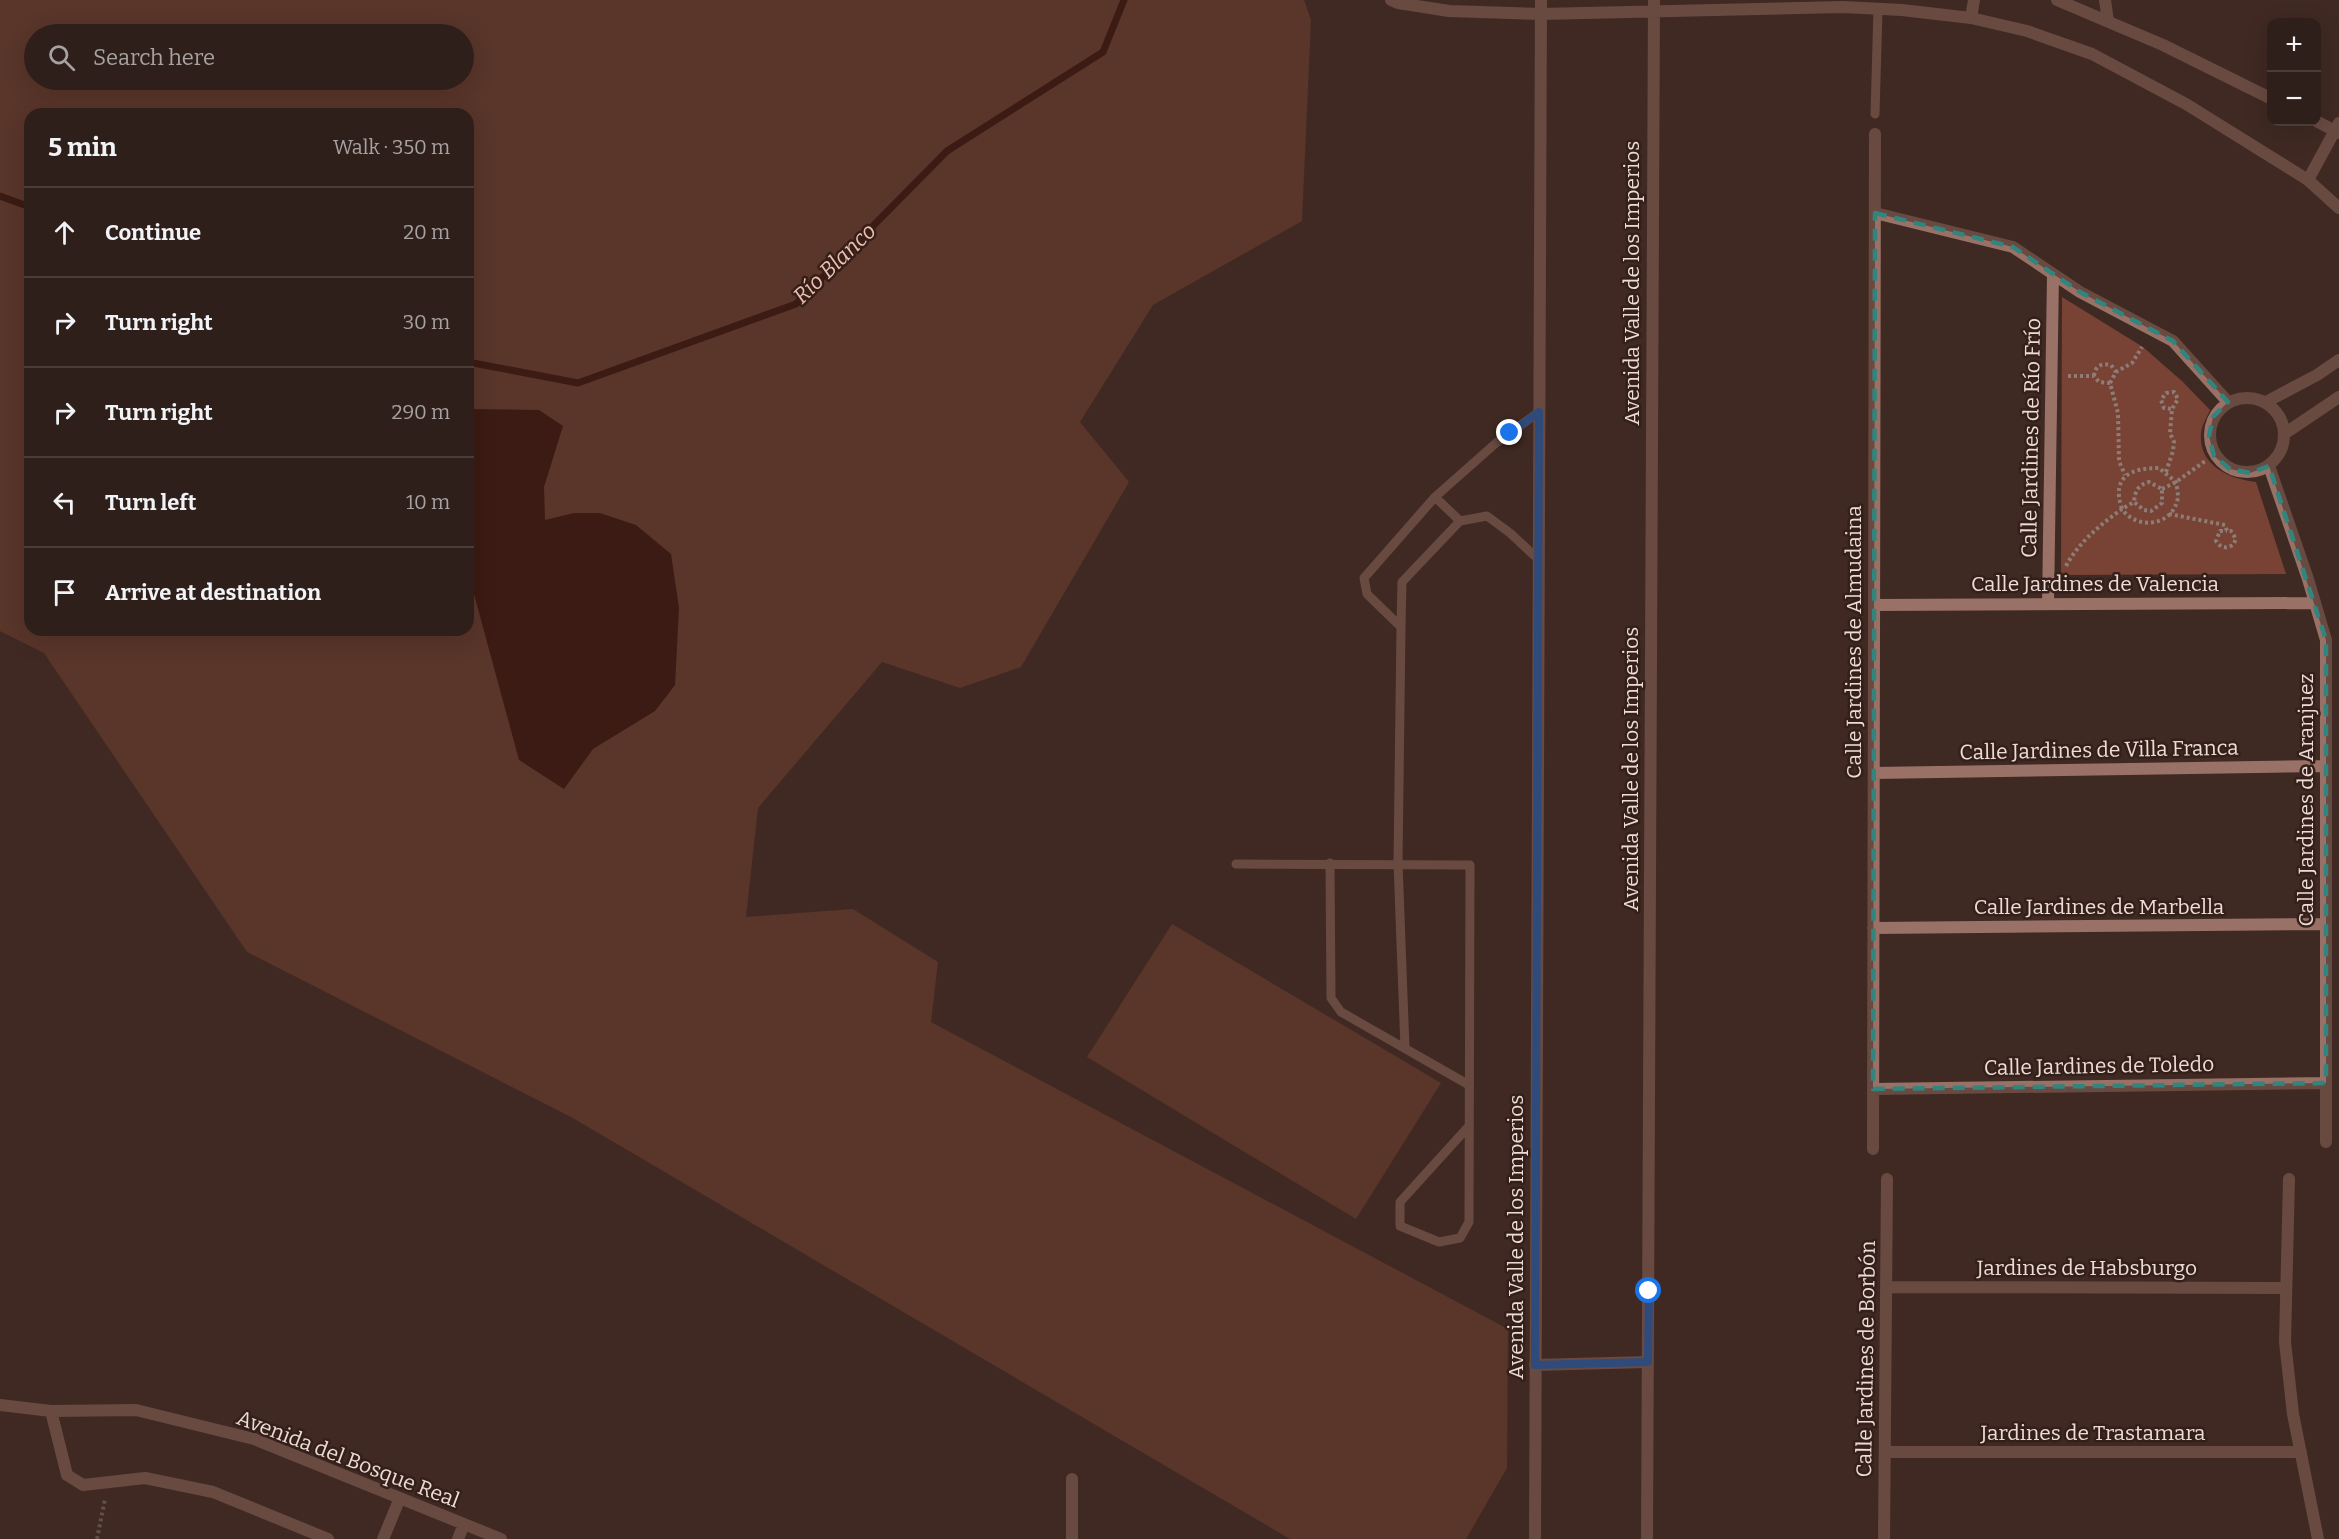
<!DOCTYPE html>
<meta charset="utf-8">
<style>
:root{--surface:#2f1f1a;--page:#3b2c27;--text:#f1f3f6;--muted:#a7a2a2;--line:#4a3d39}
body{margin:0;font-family:Bitter,serif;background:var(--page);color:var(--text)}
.controls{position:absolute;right:18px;top:18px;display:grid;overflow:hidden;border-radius:12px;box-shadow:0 6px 24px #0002}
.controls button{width:54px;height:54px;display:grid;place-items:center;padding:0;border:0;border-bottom:2px solid var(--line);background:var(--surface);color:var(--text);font:30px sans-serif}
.stop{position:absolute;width:18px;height:18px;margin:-14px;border:4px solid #1a73e8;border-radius:50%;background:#fff}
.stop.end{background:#1a73e8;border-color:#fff;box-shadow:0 2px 6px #0008}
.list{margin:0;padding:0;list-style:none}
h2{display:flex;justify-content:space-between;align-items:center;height:78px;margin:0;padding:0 24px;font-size:26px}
h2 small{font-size:20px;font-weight:400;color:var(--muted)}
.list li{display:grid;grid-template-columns:39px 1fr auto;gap:18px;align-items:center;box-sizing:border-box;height:90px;padding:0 24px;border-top:2px solid var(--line)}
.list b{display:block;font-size:22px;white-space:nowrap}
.list em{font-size:20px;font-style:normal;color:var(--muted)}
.icon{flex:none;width:33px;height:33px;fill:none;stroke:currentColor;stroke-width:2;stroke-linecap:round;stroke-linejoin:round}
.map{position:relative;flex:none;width:2339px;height:1539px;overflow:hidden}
.search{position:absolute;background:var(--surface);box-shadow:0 6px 24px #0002;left:24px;top:24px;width:450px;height:66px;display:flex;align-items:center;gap:15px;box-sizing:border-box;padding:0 21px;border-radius:33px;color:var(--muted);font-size:22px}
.panel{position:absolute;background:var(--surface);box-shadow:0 6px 24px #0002;left:24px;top:108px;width:450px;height:528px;border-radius:18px}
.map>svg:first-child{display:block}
.green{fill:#784334;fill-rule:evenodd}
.water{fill:#350a01}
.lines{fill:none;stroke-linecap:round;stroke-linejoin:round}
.stream{stroke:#350a01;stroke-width:7}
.path{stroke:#8e7c77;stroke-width:4;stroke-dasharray:3 3;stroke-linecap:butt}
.lane{stroke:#997166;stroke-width:9}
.street{stroke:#997166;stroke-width:12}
.route{stroke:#1a73e8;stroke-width:8}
.marked{fill:none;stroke:#30857e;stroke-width:4.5;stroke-dasharray:12 8;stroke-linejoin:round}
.labels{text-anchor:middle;stroke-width:5;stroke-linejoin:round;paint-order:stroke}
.street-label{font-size:21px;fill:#ebdcd8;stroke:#351f19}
.water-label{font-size:22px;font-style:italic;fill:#efbeb0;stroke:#351f19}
</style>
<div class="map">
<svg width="2339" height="1539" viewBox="0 0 2339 1539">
<rect width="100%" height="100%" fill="#3f2923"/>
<path class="green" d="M0 0H1304L1311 20 1302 221 1153 305 1080 422 1129 482 1021 667 960 688 882 662 758 808 746 917 853 909 938 962 931 1022 1508 1329 1507 1468 1466 1539H1290L571 1117 247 952 44 653 0 631ZM34 34H464V80H34ZM30 114H468V630H30Z
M2062 297 2143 347 2183 382 2210 410C2207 417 2202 425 2201 433 2198 466 2230 479 2256 482L2286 574 2061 575Z
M1172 924 1441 1083 1356 1219 1087 1057Z"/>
<path class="water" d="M468 409 539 410 563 426 544 487 545 520 574 513H600L636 525 671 554 679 608 675 685 655 711 593 749 564 789 519 760 468 572Z"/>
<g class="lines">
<path class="stream" d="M0 196 30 207
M468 362 578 383 796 304 947 151 1103 52 1124 0"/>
<path class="path" d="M2068 376H2094L2099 382 2110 383 2118 413 2119 461 2125 475
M2094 376C2095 366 2101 363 2111 365L2116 372
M2110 383 2116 372 2132 363 2142 347
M2166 472 2173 451 2174 442 2170 433 2172 409 2178 399 2174 392 2166 393 2161 400 2164 408 2172 409
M2162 489 2176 482 2205 461
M2169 514 2225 525 2227 531H2231L2236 539 2233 545C2225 549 2221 548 2216 541L2220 531H2227
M2066 566C2079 542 2100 525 2122 509 2137 531 2174 526 2178 497 2178 493 2177 487 2176 482L2159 468C2130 468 2111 477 2122 509L2134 502 2144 510 2151 511 2162 503V489L2149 482C2138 485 2135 491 2134 502
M97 1539 105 1499"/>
<path class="lane" d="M1875 114 1878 9
M1435 497 1460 521
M1538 559 1510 533 1487 516 1460 521 1402 582 1401 627 1367 594 1364 578 1435 497 1496 443 1539 412
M1401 627 1398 863 1405 1048
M1330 863 1331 998 1341 1012 1469 1085
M1236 864 1470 865 1469 1222 1460 1238 1439 1242 1400 1226V1202L1469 1126"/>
<path class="street" d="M1391 0 1398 3 1449 11 1541 14 1843 7 1902 10 1971 18 2027 31 2092 54 2186 104 2308 180 2339 208
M2057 0 2163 45 2272 99
M2105 0 2108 21
M1971 18 1974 0
M2316 121 2339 133
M2308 180 2339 123
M1875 213 2013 247 2080 292 2173 341 2228 402
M2210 435a37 37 0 1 1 74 0a37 37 0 1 1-74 0Z
M2266 402 2317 375 2339 360
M2284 434 2339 397
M2269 466 2308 579 2326 640V1142
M2048 604 2053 274
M1874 605 2315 603
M1874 773 2325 766
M1873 928 2326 924
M1873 1089 2326 1083
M1873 1149 1875 134
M2289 1179 2285 1342 2293 1414 2318 1539
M1887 1287 2286 1288
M1535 1365 1648 1362
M0 1405 51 1411 136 1410 254 1439 501 1539
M51 1411 67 1475 83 1485 145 1478 213 1492 328 1539
M1885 1452H2301
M383 1539 400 1498
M458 1539 464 1524
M1072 1539V1479
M1535 1539 1541 0
M1647 1539 1654 0
M1884 1539 1887 1179"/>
</g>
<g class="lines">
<path class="route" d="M1510 433 1539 412 1535 1365 1648 1362 1649 1291"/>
</g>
<path d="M0 0H2339V1539H0ZM1875 213 2013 247 2080 292 2173 341 2228 402 2213 417 2209 436 2214 456 2230 469 2250 473 2269 466 2326 640V1083L1873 1089Z" fill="#3f2923" fill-opacity=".55" fill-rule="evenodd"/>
<path class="marked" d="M1875 213 2013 247 2080 292 2173 341 2228 402 2213 417 2209 436 2214 456 2230 469 2250 473 2269 466 2326 640V1083L1873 1089Z"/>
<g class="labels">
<g class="street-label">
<text transform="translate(1632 283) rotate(-90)" y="7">Avenida Valle de los Imperios</text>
<text transform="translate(2031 438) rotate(-89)" y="7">Calle Jardines de Río Frío</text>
<text x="2095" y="591">Calle Jardines de Valencia</text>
<text transform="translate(1854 642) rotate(-90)" y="7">Calle Jardines de Almudaina</text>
<text transform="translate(2099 750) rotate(-1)" y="7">Calle Jardines de Villa Franca</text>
<text transform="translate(1631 769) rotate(-90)" y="7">Avenida Valle de los Imperios</text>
<text transform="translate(2306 800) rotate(-90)" y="7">Calle Jardines de Aranjuez</text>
<text x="2099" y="914">Calle Jardines de Marbella</text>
<text transform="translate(2099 1066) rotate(-1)" y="7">Calle Jardines de Toledo</text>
<text transform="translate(1516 1237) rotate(-90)" y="7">Avenida Valle de los Imperios</text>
<text x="2087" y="1275">Jardines de Habsburgo</text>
<text transform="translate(1866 1359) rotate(-89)" y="7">Calle Jardines de Borbón</text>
<text x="2093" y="1440">Jardines de Trastamara</text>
<text transform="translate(348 1459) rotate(21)" y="7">Avenida del Bosque Real</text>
</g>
<g class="water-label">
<text transform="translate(834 263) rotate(-44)" y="8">Río Blanco</text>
</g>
</g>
</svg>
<div class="controls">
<button>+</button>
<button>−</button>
</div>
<div class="stop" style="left:1649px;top:1291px"></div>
<div class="stop end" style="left:1510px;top:433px"></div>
<div class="search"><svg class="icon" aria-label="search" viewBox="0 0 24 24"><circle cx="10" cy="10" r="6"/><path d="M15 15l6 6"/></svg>Search here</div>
<section class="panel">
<h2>5 min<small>Walk · 350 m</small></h2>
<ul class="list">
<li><svg class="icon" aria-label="ahead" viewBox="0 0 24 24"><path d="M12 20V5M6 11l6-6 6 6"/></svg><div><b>Continue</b></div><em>20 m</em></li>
<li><svg class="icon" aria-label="right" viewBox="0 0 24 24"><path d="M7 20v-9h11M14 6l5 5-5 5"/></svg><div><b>Turn right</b></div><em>30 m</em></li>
<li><svg class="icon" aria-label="right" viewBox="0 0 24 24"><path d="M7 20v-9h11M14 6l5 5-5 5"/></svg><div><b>Turn right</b></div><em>290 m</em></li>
<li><svg class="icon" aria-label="left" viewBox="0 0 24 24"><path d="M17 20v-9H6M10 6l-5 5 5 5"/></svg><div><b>Turn left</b></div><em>10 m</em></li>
<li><svg class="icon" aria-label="arrive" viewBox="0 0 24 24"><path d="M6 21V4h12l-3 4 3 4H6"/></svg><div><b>Arrive at destination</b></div></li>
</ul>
</section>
</div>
